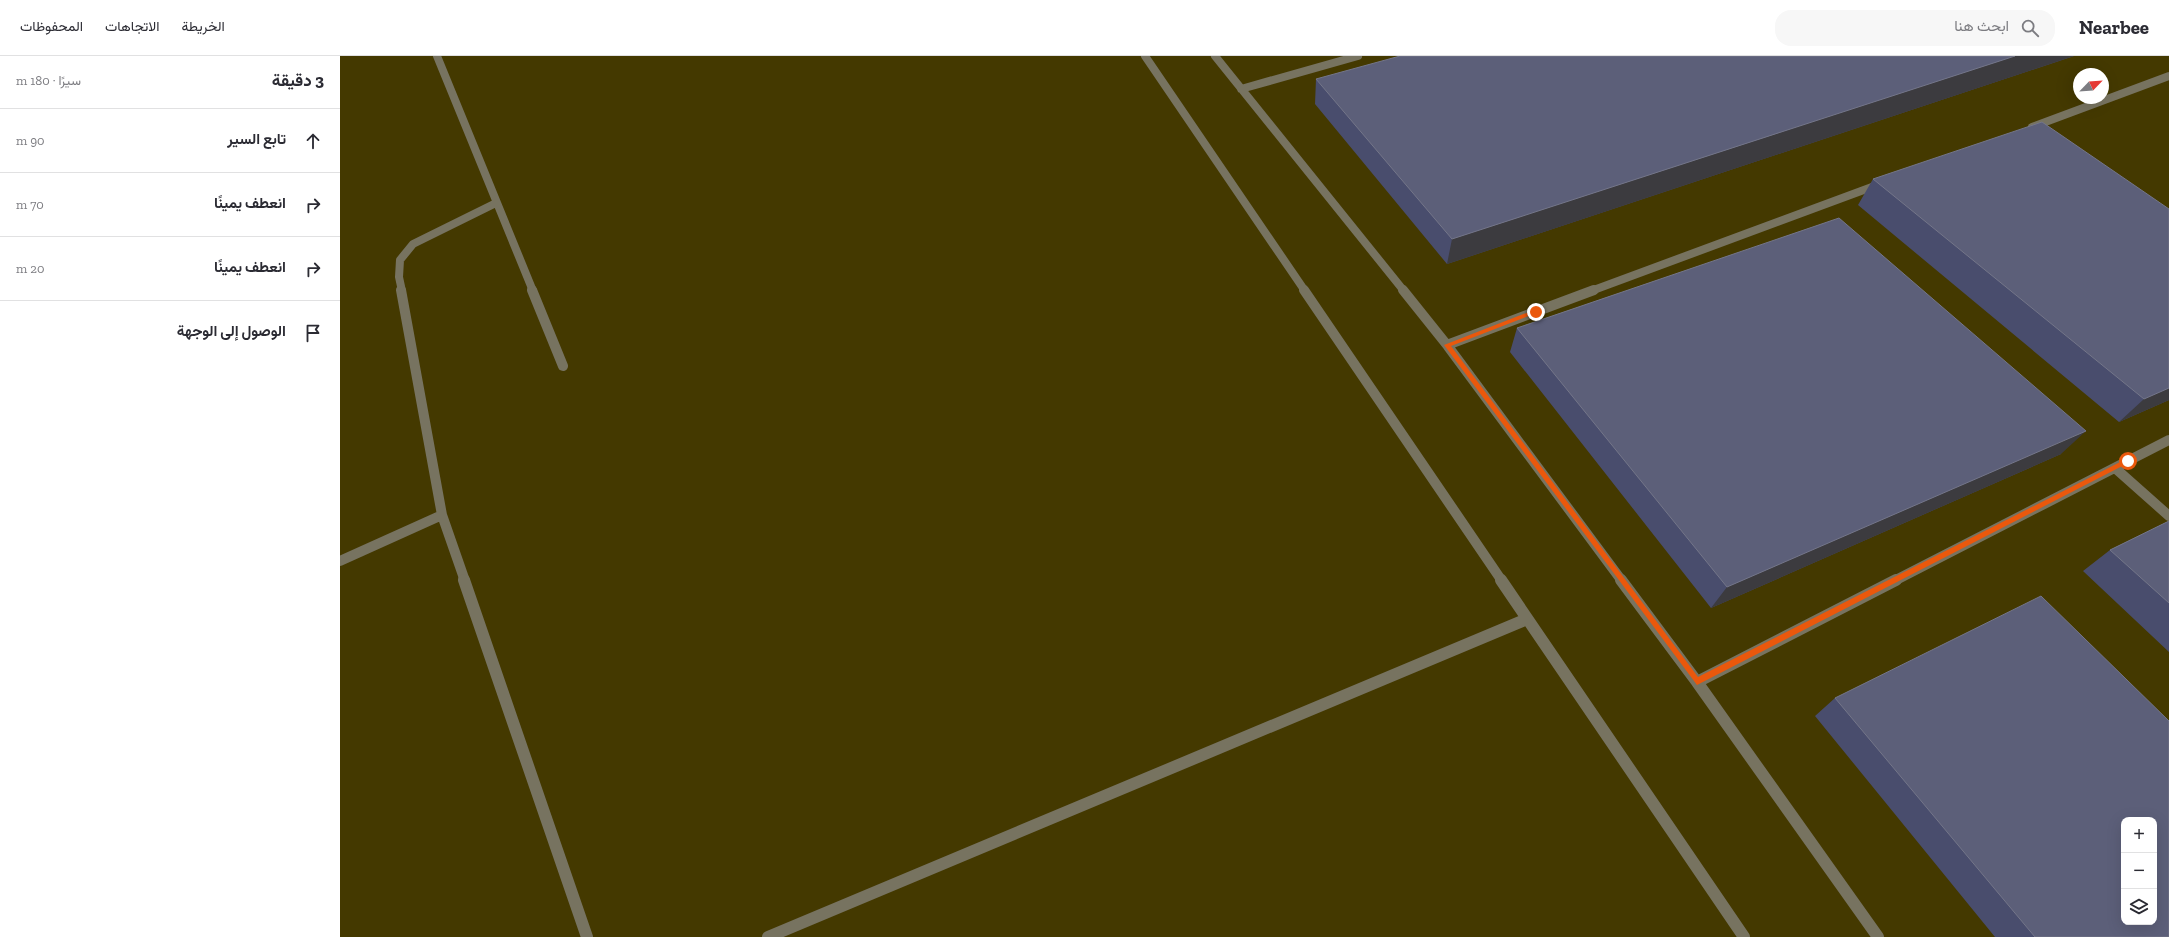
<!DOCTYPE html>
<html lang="ar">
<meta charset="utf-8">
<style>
:root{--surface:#fff;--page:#f7f7f7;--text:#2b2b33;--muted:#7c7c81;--line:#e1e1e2}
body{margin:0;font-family:"Zilla Slab",Vazirmatn,serif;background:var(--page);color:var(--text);direction:rtl}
.controls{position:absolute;right:12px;bottom:12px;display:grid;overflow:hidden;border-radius:8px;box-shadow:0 4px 16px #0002}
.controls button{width:36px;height:36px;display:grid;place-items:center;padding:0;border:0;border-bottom:1px solid var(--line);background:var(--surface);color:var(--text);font:20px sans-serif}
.compass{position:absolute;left:1733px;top:12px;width:36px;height:36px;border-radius:50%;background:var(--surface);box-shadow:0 4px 16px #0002;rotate:65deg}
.stop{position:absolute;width:12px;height:12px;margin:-9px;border:3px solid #ea580c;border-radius:50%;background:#fff}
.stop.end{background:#ea580c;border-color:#fff;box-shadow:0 1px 4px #0008}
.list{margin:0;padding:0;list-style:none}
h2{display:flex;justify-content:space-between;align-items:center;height:52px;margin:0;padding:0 16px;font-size:17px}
h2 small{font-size:13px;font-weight:400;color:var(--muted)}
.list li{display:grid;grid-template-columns:26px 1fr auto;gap:12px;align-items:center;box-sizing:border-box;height:64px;padding:0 16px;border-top:1px solid var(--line)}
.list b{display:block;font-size:15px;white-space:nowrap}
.list em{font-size:13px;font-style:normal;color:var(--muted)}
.icon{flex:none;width:22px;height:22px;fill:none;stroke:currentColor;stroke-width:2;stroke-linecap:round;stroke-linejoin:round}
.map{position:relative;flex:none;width:1829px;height:881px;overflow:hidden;direction:ltr}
header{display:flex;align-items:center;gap:24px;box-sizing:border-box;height:56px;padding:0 20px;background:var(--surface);border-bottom:1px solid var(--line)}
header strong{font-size:19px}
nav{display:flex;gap:22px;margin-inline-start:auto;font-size:14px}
.search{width:280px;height:36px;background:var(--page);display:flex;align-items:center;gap:10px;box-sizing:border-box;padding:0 14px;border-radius:16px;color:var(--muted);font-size:15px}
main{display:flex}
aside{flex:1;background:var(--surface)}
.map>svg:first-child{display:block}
.built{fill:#443900;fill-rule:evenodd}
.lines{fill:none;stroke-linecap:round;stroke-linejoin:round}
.service-far2{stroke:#777360;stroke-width:8}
.service-far1{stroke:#777360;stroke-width:10}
.service{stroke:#777360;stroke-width:12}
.wall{fill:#494d6d}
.shaded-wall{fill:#3c3b3f}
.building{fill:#5c5f79;stroke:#747689;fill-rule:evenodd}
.route{fill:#ea580c}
</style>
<header>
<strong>Nearbee</strong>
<div class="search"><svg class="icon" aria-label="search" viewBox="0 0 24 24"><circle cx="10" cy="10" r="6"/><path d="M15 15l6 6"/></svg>ابحث هنا</div>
<nav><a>الخريطة</a><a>الاتجاهات</a><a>المحفوظات</a></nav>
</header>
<main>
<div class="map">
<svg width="1829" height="881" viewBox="0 0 1829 881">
<rect width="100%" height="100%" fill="#3c3305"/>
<path class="built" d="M0 0H1829V881H0ZM1739 18H1763V42H1739ZM1784 764H1814V866H1784Z"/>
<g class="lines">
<path class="service-far2" d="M97 0 193 235
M805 0 965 235
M875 0 1064 235
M901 33 1018 0
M1692 71 1829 20
M62 235 59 221 60 204 73 188 156 147
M1251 235 1540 128"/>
<path class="service-far1" d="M61 234 102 459
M192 234 223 310
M964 234 1162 525
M1063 234 1107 289 1282 525
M1107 289 1254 234
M1775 412 1829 460
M0 505 102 459 125 525
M1554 525 1829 384"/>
<path class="service" d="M124 524 247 881
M1161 524 1404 881
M1281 524 1357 626 1538 881
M1357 626 1556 524
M428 881 1187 563"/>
</g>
<path class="wall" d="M1734 0 1107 208 975 48 976 23Z
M1533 123 1829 153V344L1779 366 1518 149Z
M1177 272 1721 398 1371 552 1170 296Z
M1829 465V596L1743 515 1770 494Z
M1495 642 1829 881H1655L1475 660Z"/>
<path class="shaded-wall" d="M1675 0H1734L1107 208 1112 183Z
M1829 332V344L1779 366 1804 343Z
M1746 375 1721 398 1371 552 1387 531Z"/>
<path class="building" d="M1060 0H1675L1112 183 976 23Z
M1702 66 1829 153V332L1804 343 1533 123Z
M1499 162 1746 375 1387 531 1177 272Z
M1829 465V547L1770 494Z
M1701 540 1829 665V881H1695L1495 642ZM1784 764H1814V866H1784Z"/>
<path class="route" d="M1194 254 1199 256 1111 290 1358 621 1786 403 1792 405 1357 629 1104 289Z"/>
</svg>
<div class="controls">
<button>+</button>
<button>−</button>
<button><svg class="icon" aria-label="layers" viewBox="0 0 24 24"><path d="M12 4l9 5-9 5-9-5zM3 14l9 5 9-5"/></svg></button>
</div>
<svg class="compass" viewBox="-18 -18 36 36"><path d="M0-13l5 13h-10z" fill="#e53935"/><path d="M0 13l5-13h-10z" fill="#7c7c81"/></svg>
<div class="stop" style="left:1788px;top:405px"></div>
<div class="stop end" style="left:1196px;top:256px"></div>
</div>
<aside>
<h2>3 دقيقة<small>سيرًا · 180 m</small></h2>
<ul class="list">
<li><svg class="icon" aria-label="ahead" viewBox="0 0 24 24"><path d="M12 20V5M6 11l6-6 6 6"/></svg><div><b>تابع السير</b></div><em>90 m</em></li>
<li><svg class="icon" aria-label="right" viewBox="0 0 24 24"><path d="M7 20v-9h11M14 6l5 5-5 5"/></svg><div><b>انعطف يمينًا</b></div><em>70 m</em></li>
<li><svg class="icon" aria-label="right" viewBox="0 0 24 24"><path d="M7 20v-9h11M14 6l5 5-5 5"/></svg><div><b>انعطف يمينًا</b></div><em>20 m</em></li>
<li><svg class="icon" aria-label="arrive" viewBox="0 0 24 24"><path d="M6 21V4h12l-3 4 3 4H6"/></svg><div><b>الوصول إلى الوجهة</b></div></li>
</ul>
</aside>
</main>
